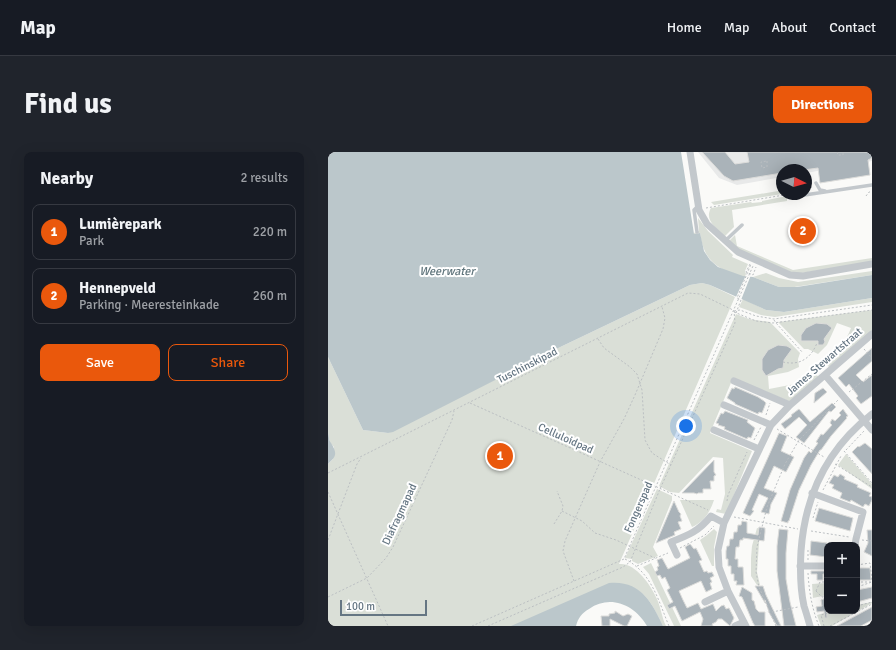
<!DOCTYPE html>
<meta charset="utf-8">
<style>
:root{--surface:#171b24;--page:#20242c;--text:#f1f3f6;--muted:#9ea1a6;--line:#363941;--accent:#ea580c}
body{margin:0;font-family:Signika,sans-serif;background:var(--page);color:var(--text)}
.controls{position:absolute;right:12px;bottom:12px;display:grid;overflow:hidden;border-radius:8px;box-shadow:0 4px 16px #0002}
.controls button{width:36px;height:36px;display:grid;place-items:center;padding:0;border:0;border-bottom:1px solid var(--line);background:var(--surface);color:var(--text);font:20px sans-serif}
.compass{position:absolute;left:448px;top:12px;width:36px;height:36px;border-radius:50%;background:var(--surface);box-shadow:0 4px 16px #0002;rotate:95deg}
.scale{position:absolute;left:12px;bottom:10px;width:87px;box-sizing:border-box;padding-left:4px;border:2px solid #657683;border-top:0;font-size:11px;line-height:14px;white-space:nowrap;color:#657683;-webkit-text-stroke:3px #fff;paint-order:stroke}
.you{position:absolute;left:358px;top:274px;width:14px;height:14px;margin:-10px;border:3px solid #fff;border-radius:50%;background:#1a73e8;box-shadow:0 0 0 6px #1a73e833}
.badge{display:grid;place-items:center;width:26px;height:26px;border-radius:50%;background:var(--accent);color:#fff;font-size:13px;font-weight:700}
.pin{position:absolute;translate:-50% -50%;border:2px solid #fff;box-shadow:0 1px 4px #0006}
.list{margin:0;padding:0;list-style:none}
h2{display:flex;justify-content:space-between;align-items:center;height:52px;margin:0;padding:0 16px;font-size:17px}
h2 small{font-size:13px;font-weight:400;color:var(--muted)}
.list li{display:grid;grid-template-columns:26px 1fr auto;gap:12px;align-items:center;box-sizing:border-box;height:56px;margin:0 8px 8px;padding:0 8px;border:1px solid var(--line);border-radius:8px}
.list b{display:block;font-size:15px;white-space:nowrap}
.list p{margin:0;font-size:13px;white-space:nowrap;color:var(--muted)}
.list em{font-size:13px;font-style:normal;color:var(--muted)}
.actions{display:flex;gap:8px;padding:12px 16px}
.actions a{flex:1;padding:9px 0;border:1px solid var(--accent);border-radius:8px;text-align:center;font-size:14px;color:var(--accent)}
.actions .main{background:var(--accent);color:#fff}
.map{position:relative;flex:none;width:544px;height:474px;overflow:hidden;border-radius:8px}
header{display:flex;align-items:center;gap:24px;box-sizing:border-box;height:56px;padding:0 20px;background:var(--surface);border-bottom:1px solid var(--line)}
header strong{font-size:19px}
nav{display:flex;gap:22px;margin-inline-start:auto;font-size:14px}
.intro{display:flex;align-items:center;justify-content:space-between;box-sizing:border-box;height:96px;padding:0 24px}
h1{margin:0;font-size:28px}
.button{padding:10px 18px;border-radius:8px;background:var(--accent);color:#fff;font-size:14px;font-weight:700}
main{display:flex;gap:24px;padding:0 24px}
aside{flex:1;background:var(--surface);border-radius:8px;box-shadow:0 4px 16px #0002}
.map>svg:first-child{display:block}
.built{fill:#e8e9e9}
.green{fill:#dadfd7}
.water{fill:#bbc7cb}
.pier{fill:#fafaf8}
.building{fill:#aab3b9;stroke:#dcdcda}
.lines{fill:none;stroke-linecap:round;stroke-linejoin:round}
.path{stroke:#bbbfc2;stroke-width:1;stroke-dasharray:2 2;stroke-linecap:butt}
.service{stroke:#c3c8cc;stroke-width:3.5}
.minor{stroke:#c3c8cc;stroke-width:7}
.labels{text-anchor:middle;stroke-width:4;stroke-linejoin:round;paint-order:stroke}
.street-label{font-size:11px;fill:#657683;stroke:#fff}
.water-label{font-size:12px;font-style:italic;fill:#60757c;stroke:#fff}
</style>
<header>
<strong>Map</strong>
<nav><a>Home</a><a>Map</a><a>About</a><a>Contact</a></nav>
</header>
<div class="intro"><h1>Find us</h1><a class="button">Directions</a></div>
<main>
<aside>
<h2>Nearby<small>2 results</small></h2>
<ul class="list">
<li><span class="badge">1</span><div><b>Lumièrepark</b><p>Park</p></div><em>220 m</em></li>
<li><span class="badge">2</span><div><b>Hennepveld</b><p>Parking · Meeresteinkade</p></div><em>260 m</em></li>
</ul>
<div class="actions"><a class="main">Save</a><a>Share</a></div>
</aside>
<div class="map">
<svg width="544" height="474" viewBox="0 0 544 474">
<rect width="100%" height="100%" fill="#fafaf8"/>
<path class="built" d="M370 0H544V9L478 21V18H454V25L409 33 391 26Z"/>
<path class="green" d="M453 37 454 42 386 53 383 50 450 39Z
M459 44V49L404 58 406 75 397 84H396C388 76 376 68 383 56L423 50 424 51 434 50V49Z
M370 66 380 79 405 103 404 105 420 112 417 119 418 122 417 125C390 118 376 110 372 81L366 82V81L371 79Z
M407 83 409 94 465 118 544 106V110L467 122 412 98 402 90V88Z
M544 119V123L460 136 451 135 425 125 438 121 451 126 470 130Z
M374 131 382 133 407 145 291 412C307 410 323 433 329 447 333 456 334 466 338 474H335C323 449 315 433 285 431L185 474H0V312L5 307 6 295 2 291 0 281V205L35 278 60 281 226 198 362 133Z
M544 146V150L447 165 433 163 411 155 415 147 438 158 456 160Z
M544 158V180L501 215 497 211C509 203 518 189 523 176L509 171 499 193 490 202 480 197H476L450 170Z
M408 162 421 167 442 170 472 201 470 207 471 215 460 220 440 224 441 237 472 231 483 221H486L491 225 463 250 405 226 382 281 424 299 398 362 388 360 389 357 393 358 397 342 395 306 385 305 351 341 342 340 331 334Z
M518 302 544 332V337L510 313Z
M329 337 344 344V348L325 395 330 404 310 412 304 409V407L297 406Z
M352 348H386C382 360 376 370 364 375Z
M429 376 432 377 429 420 432 433H429L423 424V406L424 394Z
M386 377 389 380 386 395V414H384L372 388 379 383Z
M323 411 353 474H346L321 422 315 415Z
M499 431V443L485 446 484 432Z
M544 450V451L504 474H493L489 463 504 459H529V453Z"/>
<path class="water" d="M0 0H353L366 82 372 81 376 99 382 108 390 115 415 124 425 125 451 135H469L544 123V146L456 160 438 158 382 133 374 131 362 133 226 198 65 280 60 281 35 278 0 205Z
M0 281C1 284 1 289 3 291 9 301 9 304 0 312Z
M281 431C312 428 324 450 335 474H319C307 453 282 442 261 457 254 461 250 466 248 474H183Z"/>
<path class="pier" d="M418 123H423L413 148 408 145Z"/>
<path class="building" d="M374 0H397L407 12 421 10 419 0H544V6L540 8 542 23 492 31 490 16 475 18H454V21L405 29 396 24Z
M488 171 499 172 504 176 496 187 497 190 495 193H490V189H473V183L478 176Z
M450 193 459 194 464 197 456 208 455 216 450 217 438 224 434 218V207L440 198Z
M544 196V209L528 223 535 230 544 223V244L533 252 528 246 530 244 521 232 518 235 510 226Z
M407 235 430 245 436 249 438 251 434 261 431 260 430 262 407 252V251L399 246 404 236 406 237Z
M495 236 499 240 486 251 487 241Z
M504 251 508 255 503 260 501 259 476 291 468 285 479 273 471 265 457 277 453 272 464 264 463 263 471 257 482 270Z
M515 257 520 264 518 265 519 266 503 284 493 298H492L483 313 471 338 461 369H460V371L453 369 462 338 476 306 481 299 483 301 490 291 488 290 493 282 495 283 504 273 502 271 504 267 507 269 513 263 511 261Z
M397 259 420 268 419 270 427 276 423 286 420 285 419 287 396 277 397 275 390 273 391 272 388 271 393 261 395 262Z
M451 281 459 284 453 299 466 305 458 320 446 314 436 336 449 341 443 352 441 362 433 360 440 346 431 342 424 358 426 359 422 364 415 361Z
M537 291 544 297V322L524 300 530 294 531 295Z
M386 308V320L388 323 386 324V329H382L383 337H375V341H370L369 342 366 341H354Z
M512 322 517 325 516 327 530 333 529 335 543 341 541 344 544 345V348L541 354 537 352 535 355 523 348 522 350 512 346 514 341 504 336 506 333 501 331 506 323 510 325Z
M346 349 351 360 353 362 352 364 354 369 350 370 353 377 346 380 347 383 328 391Z
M491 356 525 366 522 379 487 369Z
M414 369 419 370V381L430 383 431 375 437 376V380L436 389 415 386V388H412L411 395H408L407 407H410V415H415L416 433H408L409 429H406V422H403V414H400V407H398V399L399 394H401L402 387H405L406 380H409L410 373H413Z
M451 377 460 378 458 401V427L462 450 468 474H456L449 419V394Z
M539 378H544V404L536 400 540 391Z
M483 389 499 391V405L482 403Z
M362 392 366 397 368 396 374 408 371 409 376 420 379 419 380 421 384 420 386 424 382 426 384 430 382 431 384 437 378 440 373 429 351 439 355 448 359 456 370 451 373 457 385 452 388 459 393 454 396 453 398 457 401 456 406 466 402 474 394 467H390L388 470 384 472 385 474H373L375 467 372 460 354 469 347 454 341 457 339 453 345 450 339 438 342 436 337 425 334 427 332 423 329 424 327 420 330 418 329 415 331 414 329 408 334 406 340 417 362 406 357 395Z
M529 416H542L543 428H529Z
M483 419H499V422H495V428H489V422H483Z
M427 434H435L438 443 453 474H449L440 459 441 460 437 448V451Z
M414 435 424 441V448L426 449 428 457 431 460H437V474H427L425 471 414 445 411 444Z
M544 435V446L529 450V438Z
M498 446 499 466H497L496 459 489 460 488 455 494 454 493 448Z
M544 455V468L533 474H509Z
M287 459 295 464 300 462 304 464 299 474H296L282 467V474H274L273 464H281V462L287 461Z"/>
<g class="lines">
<path class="path" d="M509 0 510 3H515V0
M439 9V15L434 16 433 10Z
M478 36 485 35
M538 44 541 40H544
M378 56 462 42
M422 112 418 120 425 123 428 115
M406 159 412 158 428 164 446 167 544 153
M406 160 428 169 445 171 544 158
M408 161 413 148 409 146 423 112
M446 168 448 171 475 201
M270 187 276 196 302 215 309 222 314 238 317 288 324 301 343 313
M536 197 544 206
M455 210C472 214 483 206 489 191
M521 240 544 222
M142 251 380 358
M438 263 442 251
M449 277 496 305
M426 288 433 275
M242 296 246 290
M518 298 536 279
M516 299 544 331
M507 312 544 335
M0 321 360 141 372 142 405 158
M495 338 513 304
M0 340 60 474
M399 349 400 343 419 300
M234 359 254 369 267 381 288 388 327 406
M406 365 470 377
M485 366 490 350
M226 372 234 359 235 354 229 339
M483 379 521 385
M0 388 29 312 33 306
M534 388 544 389
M352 396 377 383 386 374
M297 407C324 421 330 448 341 474
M480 408V397
M529 413 542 411 544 429
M309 414 340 401
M480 421C481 439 484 457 491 474
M246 429 235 399 237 389 272 310 296 267 307 243 335 177 337 166 334 155
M529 430H544L529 435
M488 439 492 430H499
M488 439 494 445 499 444
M0 445 39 426 58 406 65 395 124 268 126 259
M529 454 544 450
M444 460 470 455
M144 474 296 407 425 114
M160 474 295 415 302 410 332 337 404 178 407 171 406 159
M448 474 431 435 428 420 429 395 439 355 457 312 471 288 510 248
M496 474 493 463 508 459
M502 474 544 452"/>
<path class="service" d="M488 31 492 38 497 39
M468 42 470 44 544 33
M369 80 366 58 369 55
M397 89 414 73"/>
<path class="minor" d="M362 0 371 58 379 72 410 100 462 123 475 124 544 112
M497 223 544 278
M406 229 462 253
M396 253 443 273
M386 278 431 297
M484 341 535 360 528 387 527 393
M349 403 343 390C361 383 371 379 383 364L396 371
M472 414H499
M377 450 400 439
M407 474 416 470
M418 474 400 439 391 415 390 398 396 371 443 273 462 253 544 182
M482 474C480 467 478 460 476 454 472 436 472 417 473 399 477 343 500 296 544 262"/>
</g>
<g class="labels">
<g class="street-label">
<text transform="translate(496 209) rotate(-41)" y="4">James Stewartstraat</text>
<text transform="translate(199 213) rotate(-27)" y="4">Tuschinskipad</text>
<text transform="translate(238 286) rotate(24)" y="4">Celluloidpad</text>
<text transform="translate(310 355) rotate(-66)" y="4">Fongerspad</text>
<text transform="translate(71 362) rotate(-65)" y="4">Diafragmapad</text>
</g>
<g class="water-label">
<text x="119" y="123">Weerwater</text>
</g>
</g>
</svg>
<div class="controls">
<button>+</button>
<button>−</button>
</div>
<svg class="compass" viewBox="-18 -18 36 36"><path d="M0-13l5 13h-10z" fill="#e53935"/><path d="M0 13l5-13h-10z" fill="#9ea1a6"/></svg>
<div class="scale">100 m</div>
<div class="you"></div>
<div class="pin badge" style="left:172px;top:304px">1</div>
<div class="pin badge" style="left:475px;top:79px">2</div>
</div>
</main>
